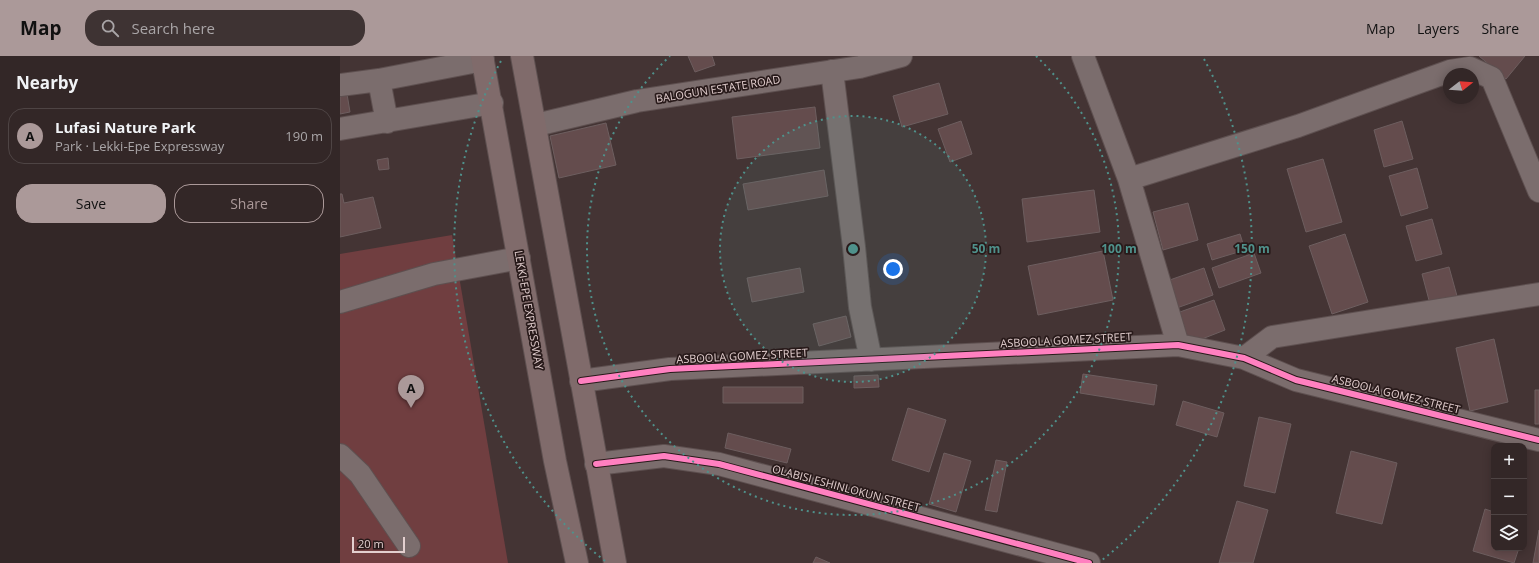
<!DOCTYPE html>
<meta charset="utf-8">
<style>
:root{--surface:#332727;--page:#3e3333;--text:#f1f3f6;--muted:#a9a5a7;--line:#4e4444;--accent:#ab9999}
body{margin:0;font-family:"Open Sans",sans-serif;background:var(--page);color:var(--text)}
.controls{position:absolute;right:12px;bottom:12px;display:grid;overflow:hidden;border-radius:8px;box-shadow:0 2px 10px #0003}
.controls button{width:36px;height:36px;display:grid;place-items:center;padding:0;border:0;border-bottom:1px solid var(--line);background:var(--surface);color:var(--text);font:20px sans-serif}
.compass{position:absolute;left:1103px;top:12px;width:36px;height:36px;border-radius:50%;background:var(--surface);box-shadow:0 2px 10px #0003;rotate:73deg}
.scale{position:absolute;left:12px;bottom:10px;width:53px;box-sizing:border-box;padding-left:4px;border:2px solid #e3cfcf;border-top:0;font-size:11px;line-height:14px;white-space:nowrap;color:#e3cfcf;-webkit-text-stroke:3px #281a1a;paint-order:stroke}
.you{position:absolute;left:553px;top:213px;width:14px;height:14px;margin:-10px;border:3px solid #fff;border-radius:50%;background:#1a73e8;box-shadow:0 0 0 6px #1a73e833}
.badge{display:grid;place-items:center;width:26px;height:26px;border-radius:50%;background:var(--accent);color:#111;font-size:13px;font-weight:700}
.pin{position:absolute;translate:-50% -33px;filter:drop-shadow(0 1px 2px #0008)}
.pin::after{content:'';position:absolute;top:21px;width:14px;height:12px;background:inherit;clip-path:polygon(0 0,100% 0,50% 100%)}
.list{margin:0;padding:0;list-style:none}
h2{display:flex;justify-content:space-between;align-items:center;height:52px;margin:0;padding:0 16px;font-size:17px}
h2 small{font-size:13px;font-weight:400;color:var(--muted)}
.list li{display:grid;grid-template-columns:26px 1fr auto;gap:12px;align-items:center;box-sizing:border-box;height:56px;margin:0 8px 8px;padding:0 8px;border:1px solid var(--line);border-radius:16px}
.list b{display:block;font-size:15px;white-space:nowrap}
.list p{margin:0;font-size:13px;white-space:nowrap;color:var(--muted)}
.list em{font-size:13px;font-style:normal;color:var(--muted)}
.actions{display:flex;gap:8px;padding:12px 16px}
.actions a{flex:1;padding:9px 0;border:1px solid var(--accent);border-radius:16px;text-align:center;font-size:14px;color:var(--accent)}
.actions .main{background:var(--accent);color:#111}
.icon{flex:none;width:22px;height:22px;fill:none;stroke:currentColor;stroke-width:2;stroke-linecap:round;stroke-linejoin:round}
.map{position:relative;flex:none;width:1199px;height:507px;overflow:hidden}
header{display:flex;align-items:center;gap:24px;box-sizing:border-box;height:56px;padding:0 20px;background:var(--accent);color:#111}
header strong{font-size:19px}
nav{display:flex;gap:22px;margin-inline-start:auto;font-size:14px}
.search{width:280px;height:36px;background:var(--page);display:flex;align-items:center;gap:10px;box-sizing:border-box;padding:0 14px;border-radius:16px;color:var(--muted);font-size:15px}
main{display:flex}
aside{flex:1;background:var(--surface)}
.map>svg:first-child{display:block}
.green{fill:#703e40}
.building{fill:#644c4d;stroke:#6d5e5f}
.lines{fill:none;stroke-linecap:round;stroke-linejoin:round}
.minor-casing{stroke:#5e5050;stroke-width:24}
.highway-casing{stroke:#5e5050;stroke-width:24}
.minor{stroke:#7b6d6d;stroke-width:22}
.highway{stroke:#806b6b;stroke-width:22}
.cycleway-casing{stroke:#281a1a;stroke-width:8}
.cycleway{stroke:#ff80c0;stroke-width:6}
.ring{fill:none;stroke:#4f918b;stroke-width:2;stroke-dasharray:2 4}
.labels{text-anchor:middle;stroke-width:3.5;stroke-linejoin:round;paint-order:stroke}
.street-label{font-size:11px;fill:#e3cfcf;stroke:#281a1a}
.centre{fill:#4f918b;stroke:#281a1a;stroke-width:2}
.ring-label{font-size:12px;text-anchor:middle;font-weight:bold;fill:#4f918b;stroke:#281a1a;stroke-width:3.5;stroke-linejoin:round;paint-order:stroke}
</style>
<header>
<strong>Map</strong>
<div class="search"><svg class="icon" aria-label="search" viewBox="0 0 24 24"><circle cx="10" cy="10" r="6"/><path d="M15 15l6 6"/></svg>Search here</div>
<nav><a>Map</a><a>Layers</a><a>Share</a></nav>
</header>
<main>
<aside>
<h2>Nearby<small></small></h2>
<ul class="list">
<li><span class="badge">A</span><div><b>Lufasi Nature Park</b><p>Park · Lekki-Epe Expressway</p></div><em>190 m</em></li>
</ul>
<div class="actions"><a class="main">Save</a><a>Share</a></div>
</aside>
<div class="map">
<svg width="1199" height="507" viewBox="0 0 1199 507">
<rect width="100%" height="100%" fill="#443434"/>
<path class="green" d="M112 179 168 507H0V198Z"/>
<path class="building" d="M348 0H372L375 9 355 16Z
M1139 0H1185L1166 23Z
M599 27 608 58 562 71 553 40Z
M7 38 10 56 0 58V40Z
M475 51 480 92 397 103 392 61Z
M621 65 632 98 610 106 598 73Z
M1062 65 1073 103 1044 111 1034 74Z
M266 67 276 109 219 122 210 80Z
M48 102 49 113 39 114 37 104Z
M983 103 1002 166 966 176 947 113Z
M1077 112 1088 152 1061 160 1049 120Z
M484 114 488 140 408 154 403 128Z
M754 134 760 176 687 186 682 143Z
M0 138H2L4 147 33 141 41 172 0 181Z
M848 147 858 184 823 194 813 156Z
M1092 163 1102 198 1076 205 1066 170Z
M900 178 905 194 872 204 867 188Z
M1005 178 1028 246 992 258 969 190Z
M763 195 773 244 698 259 688 210Z
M914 197 921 217 879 232 872 212Z
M1109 211 1117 240 1090 248 1082 218Z
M460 212 464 236 412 246 407 222Z
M864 212 873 239 834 253 824 226Z
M874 244 885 274 849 288 837 257Z
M506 260 511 281 479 290 473 268Z
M1154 283 1168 346 1130 355 1116 292Z
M743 318 817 329 814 349 740 337Z
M538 319 539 331 514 332V320Z
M383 331H463V347H383Z
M1195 334H1199V368H1195Z
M843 345 884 357 877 381 836 369Z
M568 352 606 364 589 416 552 404Z
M919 361 951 368 935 437 904 430Z
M388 377 451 393 447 407 385 392Z
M1011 395 1057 407 1042 468 996 457Z
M604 397 631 405 616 456 589 448Z
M656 404 667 406 657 456 645 454Z
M897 445 928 454 913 507H879Z
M1145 453 1154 456V492H1179L1174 507 1133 495Z
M1199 474V507H1193Z
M476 501 490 507H473Z"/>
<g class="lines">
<g class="minor-casing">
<path id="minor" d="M743 0 789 123 838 289
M492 15 514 191 520 251 531 304
M39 24 47 66
M0 29 39 24 143 4
M196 69 297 45 520 11 561 0
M0 73 152 47
M789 123 958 70 1110 15 1130 12 1152 22 1199 135
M0 246 94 218 179 202
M904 302 932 281 1199 238
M241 325 330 313 838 289 904 302 956 324 1199 384
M0 399 20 418 69 490
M256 408 324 400 379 408 749 507"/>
</g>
<g class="highway-casing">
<path id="highway" d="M142 0 215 405 237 507
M182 0 275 507"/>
</g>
<use href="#minor" class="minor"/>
<use href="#highway" class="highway"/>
<g class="cycleway-casing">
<path id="cycleway" d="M241 325 330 313 838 289 904 302 956 324 1199 384
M256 408 324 400 379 408 749 507"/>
</g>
<use href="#cycleway" class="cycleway"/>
</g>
<circle cx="513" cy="193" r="133" fill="#4f918b" fill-opacity=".12"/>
<g class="ring">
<circle cx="513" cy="193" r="133"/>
<path d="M696 0A266 266 0 1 1 330 0"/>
<path d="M265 505A399 399 0 0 1 162 3M864 3A399 399 0 0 1 761 505"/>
</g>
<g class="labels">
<g class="street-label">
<text transform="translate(378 33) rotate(-9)" y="4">BALOGUN ESTATE ROAD</text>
<text transform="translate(189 254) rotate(80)" y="4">LEKKI-EPE EXPRESSWAY</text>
<text transform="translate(726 284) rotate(-3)" y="4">ASBOOLA GOMEZ STREET</text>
<text transform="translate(402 300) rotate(-3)" y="4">ASBOOLA GOMEZ STREET</text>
<text transform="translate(1056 338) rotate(14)" y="4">ASBOOLA GOMEZ STREET</text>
<text transform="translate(506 432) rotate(15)" y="4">OLABISI ESHINLOKUN STREET</text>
</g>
</g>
<circle cx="513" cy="193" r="6" class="centre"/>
<g class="ring-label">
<text x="646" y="197">50 m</text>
<text x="779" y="197">100 m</text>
<text x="912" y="197">150 m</text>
</g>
</svg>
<div class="controls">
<button>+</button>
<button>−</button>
<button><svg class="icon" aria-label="layers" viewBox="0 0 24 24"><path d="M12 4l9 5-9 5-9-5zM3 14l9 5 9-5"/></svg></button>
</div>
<svg class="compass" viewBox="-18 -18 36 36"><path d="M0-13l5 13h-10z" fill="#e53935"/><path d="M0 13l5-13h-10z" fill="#a9a5a7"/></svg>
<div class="scale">20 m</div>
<div class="you"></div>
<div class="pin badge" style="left:71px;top:352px">A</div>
</div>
</main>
